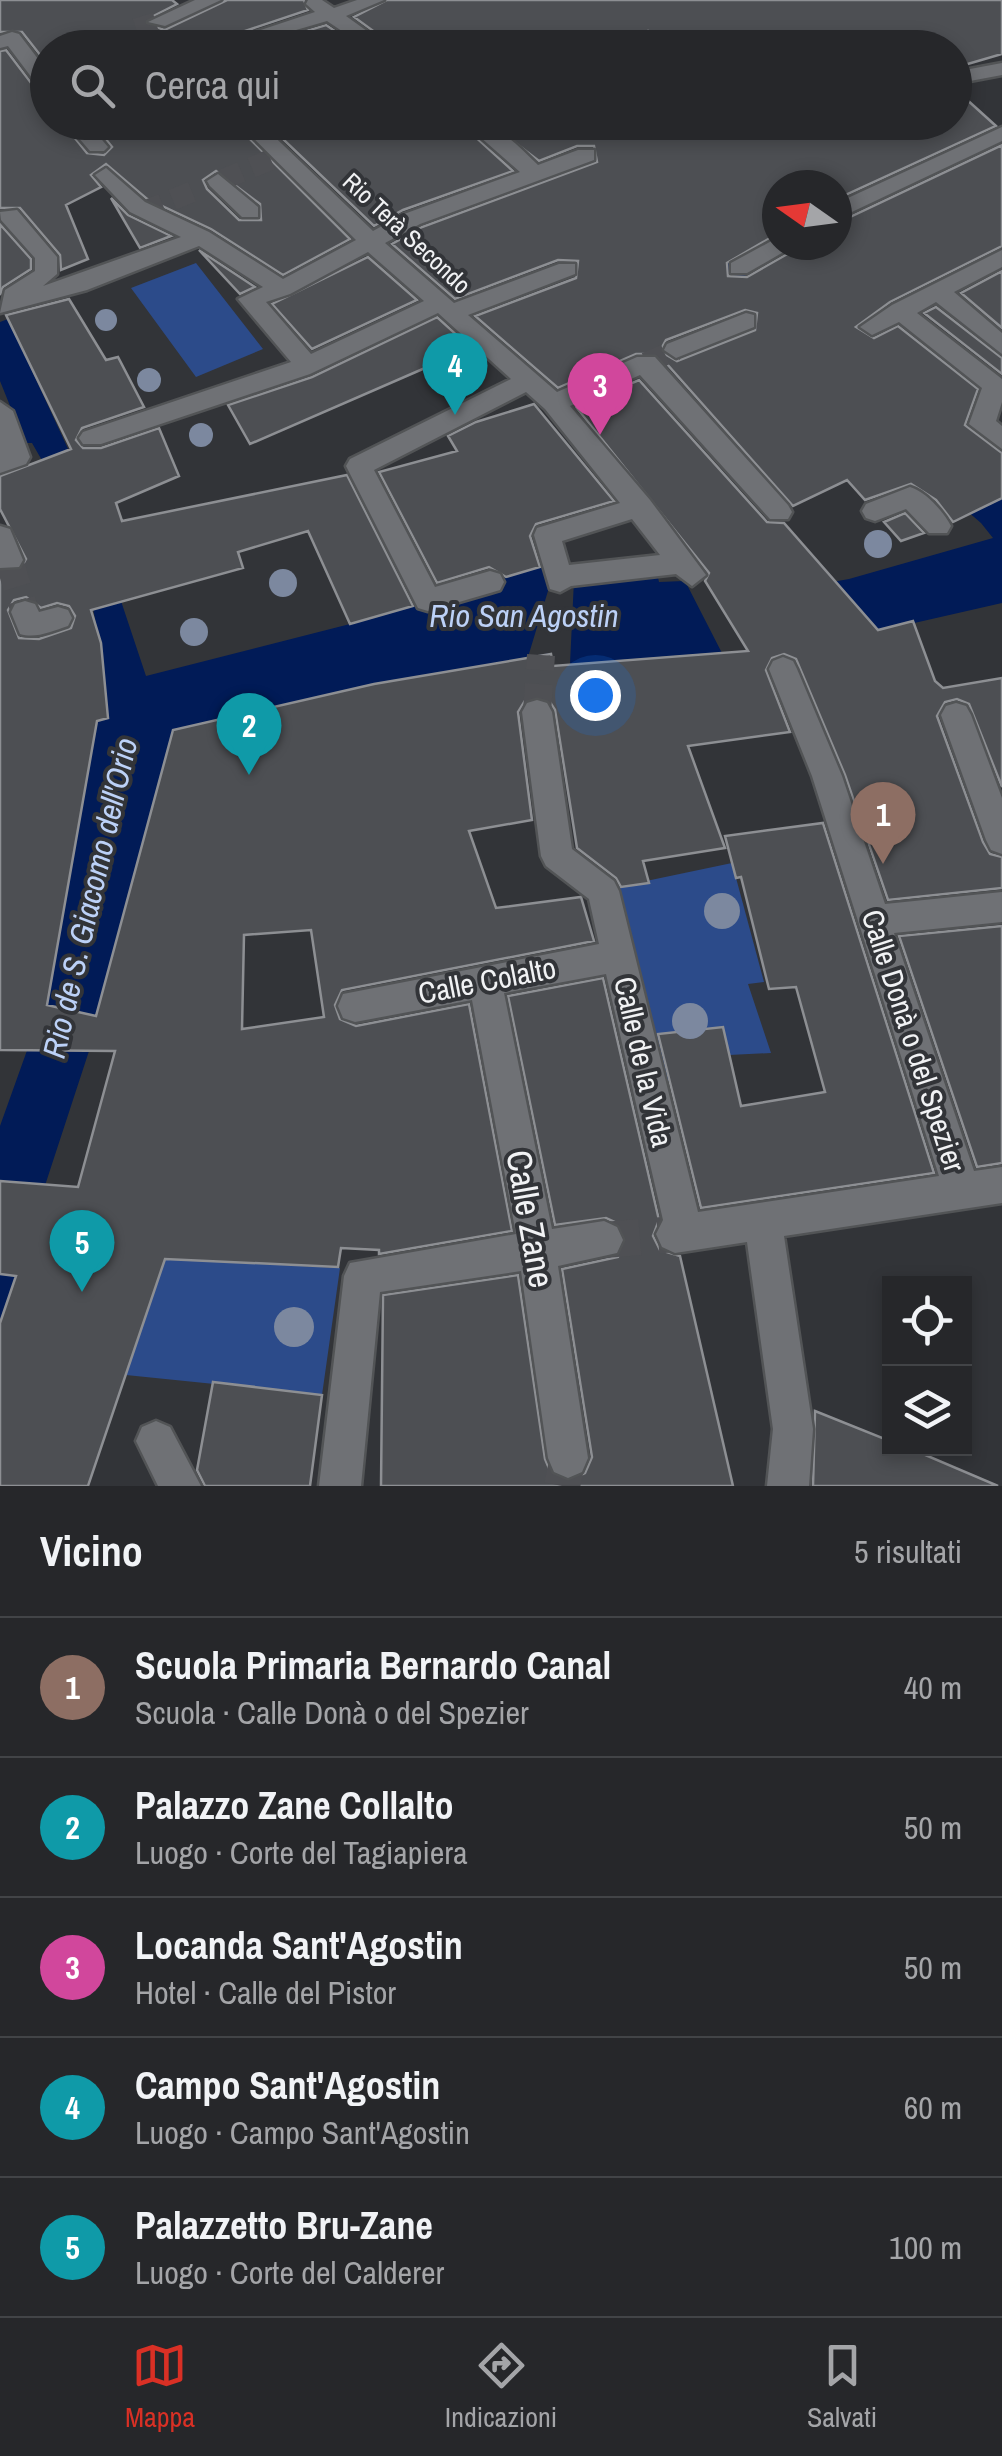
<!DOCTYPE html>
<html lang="it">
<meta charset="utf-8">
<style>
:root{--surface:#26272a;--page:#2e2f32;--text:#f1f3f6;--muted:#a4a5a8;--line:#424447;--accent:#d93025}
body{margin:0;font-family:"Archivo Narrow",sans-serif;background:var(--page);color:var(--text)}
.controls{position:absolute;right:30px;bottom:30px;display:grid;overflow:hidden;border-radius:0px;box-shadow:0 5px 15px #0003}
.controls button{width:90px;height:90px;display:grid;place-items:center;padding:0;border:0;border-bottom:2px solid var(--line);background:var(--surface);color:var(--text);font:50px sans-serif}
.compass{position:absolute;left:762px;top:170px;width:90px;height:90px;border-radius:50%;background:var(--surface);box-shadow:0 5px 15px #0003;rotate:284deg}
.you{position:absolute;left:595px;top:695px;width:35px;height:35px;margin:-25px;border:8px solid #fff;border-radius:50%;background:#1a73e8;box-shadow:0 0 0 15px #1a73e833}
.badge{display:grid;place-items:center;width:65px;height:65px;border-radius:50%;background:var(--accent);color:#fff;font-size:32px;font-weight:700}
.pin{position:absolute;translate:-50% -82px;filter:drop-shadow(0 2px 5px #0008)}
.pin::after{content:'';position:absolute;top:52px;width:35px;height:30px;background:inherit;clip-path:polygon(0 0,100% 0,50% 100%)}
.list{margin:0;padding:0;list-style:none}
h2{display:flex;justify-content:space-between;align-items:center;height:130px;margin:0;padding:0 40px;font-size:42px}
h2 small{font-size:32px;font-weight:400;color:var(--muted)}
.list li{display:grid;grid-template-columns:65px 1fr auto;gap:30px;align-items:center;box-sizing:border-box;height:140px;padding:0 40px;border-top:2px solid var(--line)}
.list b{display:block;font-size:38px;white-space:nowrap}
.list p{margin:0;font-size:32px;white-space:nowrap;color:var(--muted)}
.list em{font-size:32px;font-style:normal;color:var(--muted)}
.icon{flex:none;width:55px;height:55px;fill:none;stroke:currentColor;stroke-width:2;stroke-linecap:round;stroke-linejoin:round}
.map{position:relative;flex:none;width:1002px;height:1486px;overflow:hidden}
.search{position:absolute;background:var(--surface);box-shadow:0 5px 15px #0003;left:30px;right:30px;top:30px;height:110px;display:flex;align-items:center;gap:25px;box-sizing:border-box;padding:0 35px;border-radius:55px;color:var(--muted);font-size:38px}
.sheet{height:830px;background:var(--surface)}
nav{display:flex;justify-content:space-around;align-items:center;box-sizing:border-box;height:140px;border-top:2px solid var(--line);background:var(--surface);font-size:28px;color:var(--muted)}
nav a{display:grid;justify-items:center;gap:5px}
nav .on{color:var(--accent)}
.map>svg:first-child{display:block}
.green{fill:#2c4b8a}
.water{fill:#011b57}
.pier{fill:#323438}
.building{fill:#4d4f53;stroke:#8d8f93;stroke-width:2.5;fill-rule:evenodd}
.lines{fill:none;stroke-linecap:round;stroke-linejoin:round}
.pedestrian-tunnel-far2{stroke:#4f5054;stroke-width:21;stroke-dasharray:21 11;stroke-linecap:butt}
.pedestrian-tunnel-far1{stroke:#4f5054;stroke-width:28;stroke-dasharray:28 14;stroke-linecap:butt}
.pedestrian-tunnel{stroke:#4f5054;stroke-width:36;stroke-dasharray:36 18;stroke-linecap:butt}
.pedestrian-casing{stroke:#525456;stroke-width:5}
.pedestrian{fill:#6f7175;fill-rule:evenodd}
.tree{fill:#7c889f}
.labels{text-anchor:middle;stroke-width:8;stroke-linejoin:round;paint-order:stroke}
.far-street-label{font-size:25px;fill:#f1f2f4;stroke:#323438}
.street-label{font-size:30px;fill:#f1f2f4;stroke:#323438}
.water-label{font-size:32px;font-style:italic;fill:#bcd1f7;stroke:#323438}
.near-street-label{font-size:35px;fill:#f1f2f4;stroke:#323438}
</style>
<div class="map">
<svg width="1002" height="1486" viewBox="0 0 1002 1486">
<rect width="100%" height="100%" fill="#323438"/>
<path class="green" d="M196 263 263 349 196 377 131 288Z
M732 863 764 982 748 984 771 1053 729 1055 723 1027 705 1073 658 1083 608 889Z
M167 1253 227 1262 340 1268 322 1395 126 1375Z"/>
<path class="water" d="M620 123 668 193 814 141 718 247 829 362 1002 498V603L787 652H723L570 664 550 653 328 694 173 730 89 1051 0 1323V1126L44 1003 0 751 108 717C100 624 82 525 32 443H25L0 381V322L8 319 69 451 87 448 121 601 146 676 350 624 546 565 575 585 611 582V573H657L659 582 684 581 699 572 718 602 849 579 993 538 981 523 749 323 591 156 607 151 600 129Z"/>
<path class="pier" d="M699 572 718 602 724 601 787 657H724L683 577Z
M574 580 570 664 561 665 550 653 528 657 551 581Z"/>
<path class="building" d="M0 0H172L177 4 144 21 164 30 227 0H304L308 10 230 36 227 41 236 48H48V65L22 32H0Z
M387 0H1002V54L954 68V48H768L761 41 739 48H665L648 31 592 48H386L387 41 354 17Z
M326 25 360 48H249Z
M6 50 38 92 48 96V122H62L87 153 104 155 112 147 92 122H233L350 239 283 275 211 229 147 199 106 164 91 175 101 187 66 205 88 259 61 270 60 255 20 208H0V51ZM216 171 260 204 261 220H239L207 189 203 180Z
M954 88 996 126 837 199V185H777V234L727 263 728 276 747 277 789 253 794 245H837V223L1002 145V246L890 302 856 327 874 338 898 326 978 389 965 425 1002 453V498L953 522 936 500 911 484 865 500 847 480 793 506 658 354H636L558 388 475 316 576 278 578 261 558 260 455 299 392 244 422 227 597 162 594 146H577L539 161 488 122H624L617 128 624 137 639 136 668 122H954ZM745 310 757 313 755 330 677 361 660 351 666 340Z
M265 122H303L297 129 313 138 344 122H459L513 171 403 210 374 226Z
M111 198 128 215 171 236 140 248Z
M0 224 31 259V269L3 287 0 295Z
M199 250 255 287 240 294Z
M368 257 417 300 312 349 272 304Z
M1002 271V328L961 293Z
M69 299 106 360 118 357 144 407 82 428 76 440 83 448H101L159 428 179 476 116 503 122 521 347 475 413 606 350 624 308 531 238 552 243 568 91 610 101 643 108 718 97 721 47 1005 96 1016 173 730 374 684 551 654 553 666 748 651 705 581 709 573 576 407 639 380 767 522 784 523 878 630 913 621 935 681 943 688 1002 678V787L969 704 957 699 945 702 937 716 983 842 990 854 1002 857V888L888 900 845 775 796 659 784 654 772 658 766 670 790 732 688 746 725 848 643 861 649 883 621 887 616 878 577 848 555 710 548 699H526L518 712 532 820 469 831 496 908 581 897 594 941 342 990 335 1005 340 1019 356 1026 469 1004 512 1231 379 1254V1250L341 1248 338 1267 165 1259 88 1486H0V1323L16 1276 0 1274V1181L78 1187 115 1051 0 1050V572L19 571 26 559 0 509V476L71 449 6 315ZM26 597 41 608 57 603 69 606 75 616 71 628 39 639 19 638 8 610 14 600ZM311 930 324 1017 242 1029 244 935Z
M936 307 1002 358V374L924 313Z
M437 317 471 348 250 444 228 405 312 377Z
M534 404 614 501 536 524 530 536 540 567 506 577 489 567 437 583 379 472 457 451 448 436 476 422Z
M905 513 924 533 901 541 884 522Z
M823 823 934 1173 701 1208 658 1034 723 1027 741 1106 825 1092 796 987 769 989 741 877 736 878 725 836Z
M1002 926V1163L977 1167 899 936Z
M603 978 659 1220 653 1236 660 1250 680 1256 733 1486H381L383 1295 518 1275 545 1459 551 1473 567 1481 585 1473 592 1457 562 1269 618 1257 626 1238 619 1224 606 1218 555 1225 508 996Z
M213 1382 322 1395 310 1486H205L197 1470Z
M815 1411 890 1441V1448H909L998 1486H813Z"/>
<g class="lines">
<path class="pedestrian-tunnel-far2" d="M136 29 158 22
M222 180 284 154
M143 212 196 190
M646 363 676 350"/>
<path class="pedestrian-tunnel-far1" d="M9 560 25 612
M537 712 541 655"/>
<path class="pedestrian-tunnel" d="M604 1240 675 1234
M562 1486 568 1458"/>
<g class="pedestrian-casing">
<path id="pedestrian" d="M195 0H221L165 26 148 22Z
M308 0H322L334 8 357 0H384L346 16 385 44 367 48 327 21 241 46 231 40 315 12 306 4Z
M12 32 19 34 48 72V92L41 90 8 46 0 48V36Z
M1002 63V75L954 84V72Z
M65 122H87L108 147 104 151H90Z
M237 122H259L373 231 404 214 520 172 463 122C497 122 514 142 538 165L578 150H594V160L420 224 385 243 454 303 559 264H575V274L468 315 557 392 637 357H655L788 505 792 512 788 519H770L640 375 570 406 650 500 706 575 692 586 676 574 571 586 560 592 550 589 534 535 537 528 620 503 545 409 526 392 374 470 435 587 490 571 500 574 504 582 500 590 490 593 428 611 418 608 346 466 350 459 511 379 438 313 310 374 101 444H83L79 438 83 432 291 362 238 299 263 287 199 246 87 290 0 313 5 290 35 271V258L1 220 0 212 17 210 57 257V274L43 286 181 237 130 212 95 175 106 168 145 202 209 232 283 279 356 240ZM368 252 424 301 311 354 266 302 290 294ZM632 519 660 555 569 565 562 541Z
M309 122H340L311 135 301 129Z
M631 122H665L638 133H624L621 129Z
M1002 127V141L837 219V203Z
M218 174 258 207V217H242L210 186 207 181Z
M777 238V245H790L787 250 747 273H731V263Z
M1002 250V267L954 292 1002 333V354L936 302 917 313 1002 379V402L996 421 1002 426V449L969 424 982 388 899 322 872 335 860 327 892 305Z
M746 313 754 315V327L676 358 664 350 667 344Z
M0 402 13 411 30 457 26 464 0 473Z
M910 487C926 492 943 511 951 526L947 533H929L906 509 875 521 866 518 862 511 866 504Z
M0 526 10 529 23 560 19 567 0 568Z
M25 601 35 604 39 612 58 607 68 610 72 618 68 626C52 631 36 639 20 634L11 612 15 604Z
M783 657 793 661 797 669 842 776 885 904 1002 892V922L894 933 974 1171 1002 1167V1203L784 1236 813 1429 809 1486H767L773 1429 747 1242 675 1253 662 1247 656 1234 663 1220 606 974 504 993 552 1229 604 1221 617 1227 623 1240 617 1253 558 1266 588 1458 582 1472 568 1478 554 1472 548 1458 521 1271 380 1292 361 1486H319L344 1276 350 1263 516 1234 472 1000 355 1022 343 1018 338 1006 343 994 599 944 589 899 546 866 541 856 522 712 527 703 537 700 547 703 552 712 572 849 614 881 619 891 698 1212 939 1176 812 776 769 669 773 661Z
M956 703 966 706 971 715 1002 798V854L991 850 986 840 941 715 946 706Z
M156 1421 170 1427 201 1486H158L136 1441 142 1427Z"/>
</g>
<use href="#pedestrian" class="pedestrian"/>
</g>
<g class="tree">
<circle cx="106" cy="320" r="11"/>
<circle cx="149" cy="380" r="12"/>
<circle cx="201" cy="435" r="12"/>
<circle cx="878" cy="544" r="14"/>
<circle cx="283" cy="583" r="14"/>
<circle cx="194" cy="632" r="14"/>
<circle cx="722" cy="911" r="18"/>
<circle cx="690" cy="1021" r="18"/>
<circle cx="294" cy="1327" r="20"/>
</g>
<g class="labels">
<g class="far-street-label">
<text transform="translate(407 233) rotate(43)" y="9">Rio Terà Secondo</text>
</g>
<g class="street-label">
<text transform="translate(487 981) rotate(-11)" y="10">Calle Colalto</text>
<text transform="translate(913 1041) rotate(72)" y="10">Calle Donà o del Spezier</text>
<text transform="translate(643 1062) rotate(77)" y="10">Calle de la Vida</text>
</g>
<g class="water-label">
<text x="524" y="627">Rio San Agostin</text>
<text transform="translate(90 898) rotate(-77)" y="11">Rio de S. Giacomo dell'Orio</text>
</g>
<g class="near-street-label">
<text transform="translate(530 1219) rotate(80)" y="12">Calle Zane</text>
</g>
</g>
</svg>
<div class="controls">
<button><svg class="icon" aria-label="locate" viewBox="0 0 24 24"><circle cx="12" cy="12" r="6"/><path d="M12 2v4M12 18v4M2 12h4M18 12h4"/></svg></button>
<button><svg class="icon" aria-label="layers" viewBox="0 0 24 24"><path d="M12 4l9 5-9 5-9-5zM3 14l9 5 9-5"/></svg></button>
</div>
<svg class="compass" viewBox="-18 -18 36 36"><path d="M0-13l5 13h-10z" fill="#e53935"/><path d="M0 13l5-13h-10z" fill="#a4a5a8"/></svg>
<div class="you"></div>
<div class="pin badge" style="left:883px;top:864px;background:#8d6e63">1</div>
<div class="pin badge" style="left:249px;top:775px;background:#0f9aa8">2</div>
<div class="pin badge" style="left:600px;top:435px;background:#d1479c">3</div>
<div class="pin badge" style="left:455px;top:415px;background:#0f9aa8">4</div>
<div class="pin badge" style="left:82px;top:1292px;background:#0f9aa8">5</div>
<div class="search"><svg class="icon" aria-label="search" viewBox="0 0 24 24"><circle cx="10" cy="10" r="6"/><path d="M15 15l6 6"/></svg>Cerca qui</div>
</div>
<section class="sheet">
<h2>Vicino<small>5 risultati</small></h2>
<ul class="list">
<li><span class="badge" style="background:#8d6e63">1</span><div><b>Scuola Primaria Bernardo Canal</b><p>Scuola · Calle Donà o del Spezier</p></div><em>40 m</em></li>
<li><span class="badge" style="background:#0f9aa8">2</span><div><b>Palazzo Zane Collalto</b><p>Luogo · Corte del Tagiapiera</p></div><em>50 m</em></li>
<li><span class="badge" style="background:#d1479c">3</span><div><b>Locanda Sant'Agostin</b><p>Hotel · Calle del Pistor</p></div><em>50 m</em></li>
<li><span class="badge" style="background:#0f9aa8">4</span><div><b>Campo Sant'Agostin</b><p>Luogo · Campo Sant'Agostin</p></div><em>60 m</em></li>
<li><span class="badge" style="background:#0f9aa8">5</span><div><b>Palazzetto Bru-Zane</b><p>Luogo · Corte del Calderer</p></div><em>100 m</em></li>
</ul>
</section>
<nav>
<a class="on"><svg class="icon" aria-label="map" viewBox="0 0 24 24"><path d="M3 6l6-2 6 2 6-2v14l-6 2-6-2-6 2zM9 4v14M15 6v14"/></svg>Mappa</a>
<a><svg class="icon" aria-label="directions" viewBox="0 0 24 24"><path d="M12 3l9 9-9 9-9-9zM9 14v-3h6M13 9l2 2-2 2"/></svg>Indicazioni</a>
<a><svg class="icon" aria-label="saved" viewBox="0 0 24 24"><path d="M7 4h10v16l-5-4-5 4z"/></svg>Salvati</a>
</nav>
